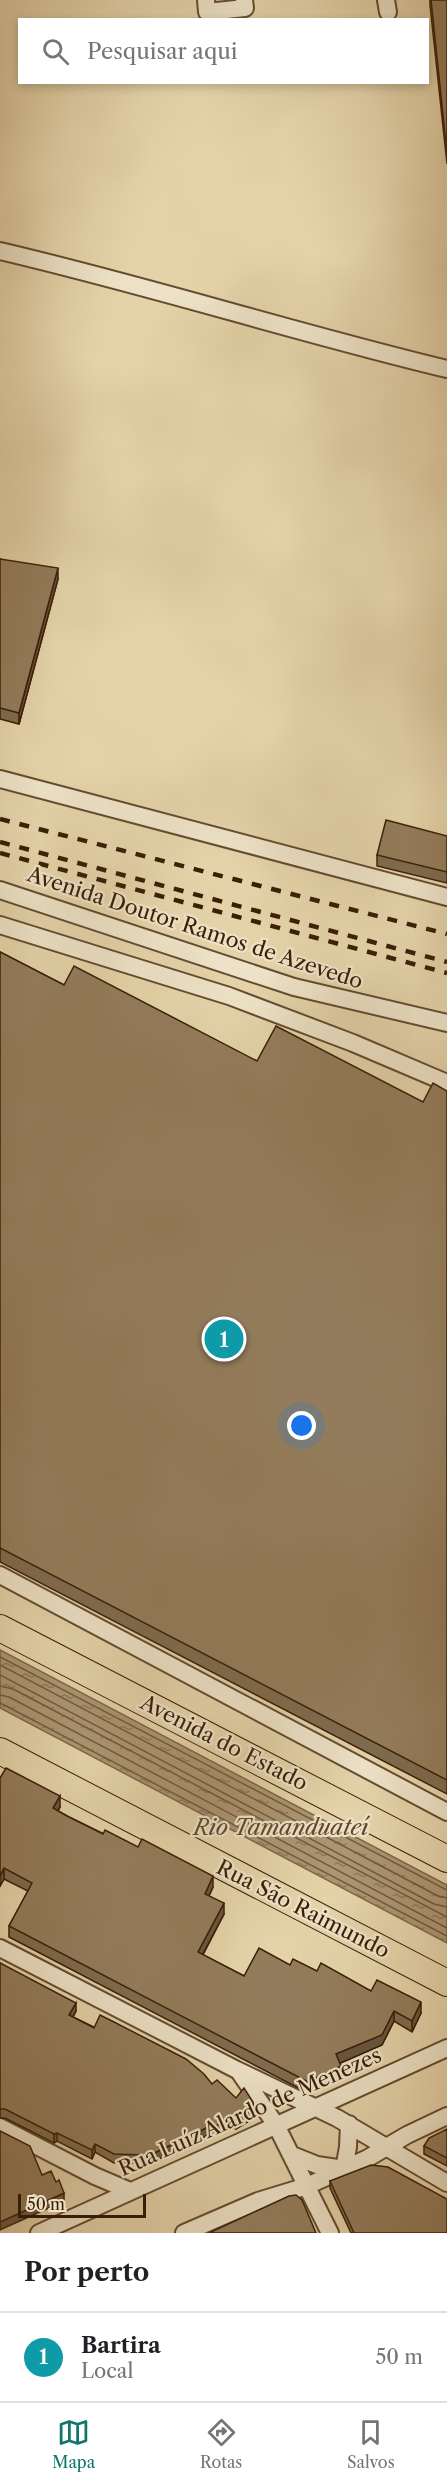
<!DOCTYPE html>
<html lang="pt">
<meta charset="utf-8">
<style>
:root{--surface:#fff;--page:#f6f6f6;--text:#202124;--muted:#757577;--line:#e0e0e0;--accent:#0f766e}
body{margin:0;font-family:"Libre Caslon Text",serif;background:var(--page);color:var(--text)}
.scale{position:absolute;left:18px;bottom:15px;width:128px;box-sizing:border-box;padding-left:6px;border:3px solid #3b1e06;border-top:0;font-size:16px;line-height:21px;white-space:nowrap;color:#3b1e06;-webkit-text-stroke:4px #ede2c7;paint-order:stroke}
.you{position:absolute;left:302px;top:1426px;width:21px;height:21px;margin:-15px;border:4px solid #fff;border-radius:50%;background:#1a73e8;box-shadow:0 0 0 9px #1a73e833}
.badge{display:grid;place-items:center;width:39px;height:39px;border-radius:50%;background:var(--accent);color:#fff;font-size:20px;font-weight:700}
.pin{position:absolute;translate:-50% -50%;border:3px solid #fff;box-shadow:0 2px 6px #0006}
.list{margin:0;padding:0;list-style:none}
h2{display:flex;justify-content:space-between;align-items:center;height:78px;margin:0;padding:0 24px;font-size:26px}
h2 small{font-size:20px;font-weight:400;color:var(--muted)}
.list li{display:grid;grid-template-columns:39px 1fr auto;gap:18px;align-items:center;box-sizing:border-box;height:90px;padding:0 24px;border-top:2px solid var(--line)}
.list b{display:block;font-size:22px;white-space:nowrap}
.list p{margin:0;font-size:20px;white-space:nowrap;color:var(--muted)}
.list em{font-size:20px;font-style:normal;color:var(--muted)}
.icon{flex:none;width:33px;height:33px;fill:none;stroke:currentColor;stroke-width:2;stroke-linecap:round;stroke-linejoin:round}
.map{position:relative;flex:none;width:447px;height:2233px;overflow:hidden}
.search{position:absolute;background:var(--surface);box-shadow:0 3px 9px #0003;left:18px;right:18px;top:18px;height:66px;display:flex;align-items:center;gap:15px;box-sizing:border-box;padding:0 21px;border-radius:0px;color:var(--muted);font-size:22px}
.sheet{height:168px;background:var(--surface)}
nav{display:flex;justify-content:space-around;align-items:center;box-sizing:border-box;height:84px;border-top:2px solid var(--line);background:var(--surface);font-size:16px;color:var(--muted)}
nav a{display:grid;justify-items:center;gap:3px}
nav .on{color:var(--accent)}
.map>svg:first-child{display:block}
.water{fill:url(#water-ripples);stroke:#7e6547;stroke-width:1.5}
.lines{fill:none;stroke-linecap:round;stroke-linejoin:round}
.shore{stroke:#735a3c;stroke-width:1.5}
.minor-casing{stroke:#654b2f;stroke-width:20}
.highway-casing{stroke:#3b1e06;stroke-width:28}
.minor{stroke:#ede2c7;stroke-width:16}
.highway{stroke:#e4d3a9;stroke-width:26}
.rail{stroke:#3b1e06;stroke-width:4.5;stroke-dasharray:10 10;stroke-linecap:butt}
.wall{fill:#7e6b4e;stroke:#3b1e06;stroke-width:1.5}
.shaded-wall{fill:#675740;stroke:#3b1e06;stroke-width:1.5}
.building{fill:#937c5b;stroke:#3b1e06;stroke-width:1.5}
.labels{text-anchor:middle;stroke-width:4.5;stroke-linejoin:round;paint-order:stroke}
.street-label{font-size:21px;fill:#3b1e06;stroke:#ede2c7}
.water-label{font-size:22px;font-style:italic;fill:#62482c;stroke:#ede2c7}
</style>
<div class="map">
<svg width="447" height="2233" viewBox="0 0 447 2233">
<defs>
<pattern id="water-ripples" width="26" height="14" patternUnits="userSpaceOnUse" patternTransform="scale(1.5)"><rect width="26" height="14" fill="#ab9572"/><path d="M2 4q2-2 4 0t4 0M15 11q2-2 4 0t4 0" fill="none" stroke="#8c795c"/></pattern>
</defs>
<rect width="100%" height="100%" fill="#e4d3a9"/>
<filter id="stains"><feTurbulence type="fractalNoise" baseFrequency=".00333" numOctaves="4"/><feColorMatrix values="0 0 0 0 .2 0 0 0 0 .09 0 0 0 0 .02 0 0 0 .5 -.17"/></filter>
<radialGradient id="worn" r=".72"><stop offset=".6" stop-color="#630" stop-opacity="0"/><stop offset="1" stop-color="#630" stop-opacity=".3"/></radialGradient>
<path class="water" d="M0 1650 447 1885V1943L0 1708Z"/>
<g class="lines">
<path class="shore" d="M0 1657 447 1890
M0 1665 438 1896 447 1898
M0 1675 434 1904 447 1907
M0 1686 13 1689 447 1917
M0 1695 9 1697 447 1928
M0 1703 447 1936"/>
<g class="minor-casing">
<path id="minor" d="M206 0 207 12 245 8 244 0
M386 0 388 12
M0 251C150 286 297 333 447 369
M0 779 447 897
M0 890 294 987 447 1023
M0 925 229 996 353 1043 447 1083
M0 1575 447 1812
M0 1948 237 2070 337 2118 447 2183
M240 2073 276 2125 330 2233
M0 2127 95 2176 130 2191
M292 2155 317 2165 344 2169 348 2147 349 2124
M39 2233 447 2048
M184 2233 258 2201 307 2186 368 2158 407 2135 447 2116"/>
</g>
<g class="highway-casing">
<path id="highway" d="M0 1628 447 1859
M0 1751 447 1983"/>
</g>
<use href="#minor" class="minor"/>
<use href="#highway" class="highway"/>
<path class="rail" d="M0 819 447 934
M0 842 447 962
M0 853 447 973"/>
</g>
<path class="wall" d="M430 0H447V164L430 5Z
M0 559 58 579 19 724 0 719Z
M447 836V883L377 866V855Z
M0 952 64 985 257 1061 423 1102 447 1091V1794L0 1562Z
M0 1778 60 1807 58 1811 67 1816 213 1887 209 1896 224 1914 203 1955 244 1976 290 1965 317 1971 371 1991 421 2013 412 2032 394 2021 382 2045 340 2063 341 2077 308 2093 9 1937V1926L28 1891 4 1879 0 1886Z
M0 1963 76 2011 73 2017 212 2084 254 2115 249 2121 236 2129 233 2127 209 2137 208 2135 144 2166 143 2163H114L95 2152 92 2159 57 2141 54 2143 5 2118H0Z
M447 2129V2166L424 2154V2146Z
M330 2181 447 2233H351L330 2188Z"/>
<path class="shaded-wall" d="M58 568V579L19 724V713Z
M60 1796V1807L53 1819V1808Z
M4 1868V1879L0 1886V1876Z
M213 1876V1887L205 1904V1894Z
M224 1903V1914L198 1963V1952Z
M421 2002V2013L412 2032V2021Z
M76 2003V2011L69 2024V2015Z
M394 2011V2021L382 2045 336 2065V2054Z
M341 2066V2077L308 2093V2082Z
M254 2107V2115L249 2121 236 2129V2121Z
M233 2118V2127L209 2137V2129Z
M208 2127V2135L144 2166V2158Z
M57 2133V2141L54 2143V2134Z
M95 2144V2152L92 2159V2150Z
M64 2193V2201L0 2230V2222Z"/>
<path class="building" d="M431 0H447V153Z
M0 559 58 568 19 713 0 708Z
M386 820 447 836V872L377 855Z
M0 952 64 985 74 966 257 1061 276 1026 423 1102 433 1083 447 1091V1780L0 1548Z
M6 1768 60 1796 53 1808 67 1816 103 1834 105 1830 138 1847 142 1839 213 1876 205 1894 224 1903 198 1952 244 1976 259 1948 290 1965 293 1959 317 1971 321 1963 371 1991 377 1980 421 2002 412 2021 394 2011 382 2035 336 2054 341 2066 308 2082 9 1926 32 1883 4 1868 0 1876V1778Z
M0 1963 76 2003 69 2015 94 2028 100 2015 112 2021 186 2059 204 2074 212 2084 217 2080 236 2098 244 2088 253 2102 254 2107 249 2113 236 2121 233 2118 209 2129 208 2127 144 2158 143 2155 114 2154 95 2144 92 2150 57 2133 54 2134 5 2109H0Z
M447 2129V2158L424 2146 429 2138Z
M0 2131 30 2146 42 2175 51 2171 56 2182 59 2180 64 2193 0 2222Z
M371 2165 388 2167 447 2199V2233H354L330 2181Z
M296 2195 302 2200 316 2233H209L289 2196Z"/>
<g class="labels">
<g class="street-label">
<text transform="translate(195 928) rotate(18)" y="7">Avenida Doutor Ramos de Azevedo</text>
<text transform="translate(224 1743) rotate(27)" y="7">Avenida do Estado</text>
<text transform="translate(303 1909) rotate(27)" y="7">Rua São Raimundo</text>
<text transform="translate(250 2112) rotate(-24)" y="7">Rua Luíz Alardo de Menezes</text>
</g>
<g class="water-label">
<text x="281" y="1835">Rio Tamanduateí</text>
</g>
</g>
<rect width="100%" height="100%" filter="url(#stains)"/>
<rect width="100%" height="100%" fill="url(#worn)"/>
</svg>
<div class="scale">50 m</div>
<div class="you"></div>
<div class="pin badge" style="left:224px;top:1339px;background:#0f9aa8">1</div>
<div class="search"><svg class="icon" aria-label="search" viewBox="0 0 24 24"><circle cx="10" cy="10" r="6"/><path d="M15 15l6 6"/></svg>Pesquisar aqui</div>
</div>
<section class="sheet">
<h2>Por perto<small></small></h2>
<ul class="list">
<li><span class="badge" style="background:#0f9aa8">1</span><div><b>Bartira</b><p>Local</p></div><em>50 m</em></li>
</ul>
</section>
<nav>
<a class="on"><svg class="icon" aria-label="map" viewBox="0 0 24 24"><path d="M3 6l6-2 6 2 6-2v14l-6 2-6-2-6 2zM9 4v14M15 6v14"/></svg>Mapa</a>
<a><svg class="icon" aria-label="directions" viewBox="0 0 24 24"><path d="M12 3l9 9-9 9-9-9zM9 14v-3h6M13 9l2 2-2 2"/></svg>Rotas</a>
<a><svg class="icon" aria-label="saved" viewBox="0 0 24 24"><path d="M7 4h10v16l-5-4-5 4z"/></svg>Salvos</a>
</nav>
